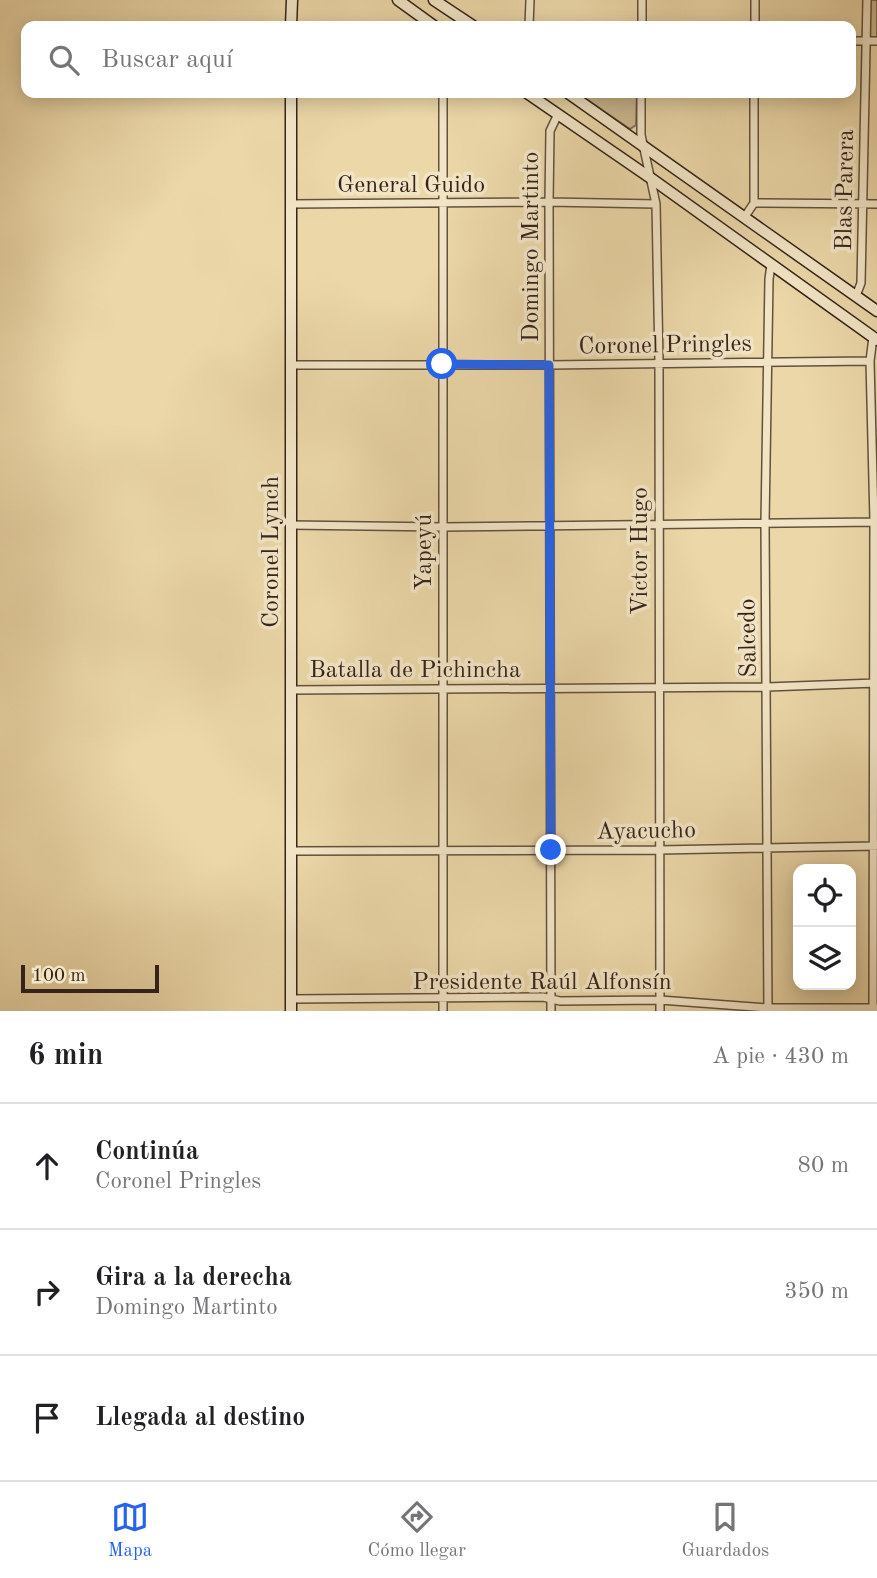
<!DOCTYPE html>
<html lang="es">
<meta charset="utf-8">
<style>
:root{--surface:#fff;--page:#f6f6f6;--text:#202124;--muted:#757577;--line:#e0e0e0;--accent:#2563eb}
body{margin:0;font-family:"Old Standard TT",serif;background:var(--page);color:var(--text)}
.controls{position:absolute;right:21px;bottom:21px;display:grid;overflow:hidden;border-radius:14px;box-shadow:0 4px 18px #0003}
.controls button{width:63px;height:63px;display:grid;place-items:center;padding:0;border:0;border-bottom:2px solid var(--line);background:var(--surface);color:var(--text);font:35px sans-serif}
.scale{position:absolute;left:21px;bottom:18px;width:138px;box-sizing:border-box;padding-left:7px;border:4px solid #36241a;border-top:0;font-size:19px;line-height:24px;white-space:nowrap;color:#36241a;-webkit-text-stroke:5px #f2e5c6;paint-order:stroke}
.stop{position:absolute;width:21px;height:21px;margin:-16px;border:5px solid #2563eb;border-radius:50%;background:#fff}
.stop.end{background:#2563eb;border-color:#fff;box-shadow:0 2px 7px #0008}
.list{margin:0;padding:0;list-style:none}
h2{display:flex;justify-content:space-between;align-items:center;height:91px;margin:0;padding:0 28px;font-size:30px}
h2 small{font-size:23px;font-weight:400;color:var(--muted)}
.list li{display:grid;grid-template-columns:46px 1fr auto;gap:21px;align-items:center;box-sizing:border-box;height:126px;padding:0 28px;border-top:2px solid var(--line)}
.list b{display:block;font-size:26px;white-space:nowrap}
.list p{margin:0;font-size:23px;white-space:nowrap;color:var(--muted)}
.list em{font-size:23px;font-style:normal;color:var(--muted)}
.icon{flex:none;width:38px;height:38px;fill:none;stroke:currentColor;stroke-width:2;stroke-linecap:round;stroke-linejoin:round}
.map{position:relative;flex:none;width:877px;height:1011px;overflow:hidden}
.search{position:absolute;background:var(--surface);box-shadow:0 4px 18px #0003;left:21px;right:21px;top:21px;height:77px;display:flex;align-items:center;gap:18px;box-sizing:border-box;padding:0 24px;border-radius:14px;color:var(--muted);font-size:26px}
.sheet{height:469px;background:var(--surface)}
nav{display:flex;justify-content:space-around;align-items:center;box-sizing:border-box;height:98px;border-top:2px solid var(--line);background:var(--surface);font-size:19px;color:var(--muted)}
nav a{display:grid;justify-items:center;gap:4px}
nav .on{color:var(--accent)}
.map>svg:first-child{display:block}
.green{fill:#ccb990;stroke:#816e55;stroke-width:2}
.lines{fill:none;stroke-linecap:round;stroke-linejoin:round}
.street-casing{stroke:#63513e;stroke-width:10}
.secondary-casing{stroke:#36241a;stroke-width:13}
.street{stroke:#f2e5c6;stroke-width:7}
.secondary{stroke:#f2e5c6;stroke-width:10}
.route{stroke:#2563eb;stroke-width:9}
.labels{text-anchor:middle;stroke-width:7;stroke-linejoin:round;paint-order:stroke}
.street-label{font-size:24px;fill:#36241a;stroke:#f2e5c6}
</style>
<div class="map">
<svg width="877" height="1011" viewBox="0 0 877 1011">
<rect width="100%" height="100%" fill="#ebd7a8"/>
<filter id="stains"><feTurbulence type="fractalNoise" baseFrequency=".00286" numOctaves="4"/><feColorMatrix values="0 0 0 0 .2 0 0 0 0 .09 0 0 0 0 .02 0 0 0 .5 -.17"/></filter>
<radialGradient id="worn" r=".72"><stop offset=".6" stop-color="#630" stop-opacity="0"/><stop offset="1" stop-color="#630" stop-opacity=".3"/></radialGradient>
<path class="green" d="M867 0H877V41H865Z
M577 93H637L636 125 630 129 627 127Z"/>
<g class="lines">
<g class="street-casing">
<path id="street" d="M529 26 530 0
M642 26V0
M755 26V0
M851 41H877
M443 93V1011
M641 93V135L656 204 659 362 660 1011
M754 203 877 204
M291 204 549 202 656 204
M744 218 754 203V93
M856 296 861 283 867 0
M293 365H549L870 361
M290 525 443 527 877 522
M290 690 767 687 876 683
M290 851 659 850 877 846
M291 999 543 997 560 1001 660 1000 768 1008H877
M551 1011 549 202 550 131 558 114
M768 1011 765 523 769 279 771 265
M873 1011 874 521 870 361 873 337"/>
</g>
<g class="secondary-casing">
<path id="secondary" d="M398 0 434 26
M434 0 473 26
M291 26 292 0
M527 93 652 179 877 340
M568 93 877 311
M291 1011V93"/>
</g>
<use href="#street" class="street"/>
<use href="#secondary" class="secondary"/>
</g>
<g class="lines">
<path class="route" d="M442 364 549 365 551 850"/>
</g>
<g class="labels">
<g class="street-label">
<text x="411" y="192">General Guido</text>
<text transform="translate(844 190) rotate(-89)" y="8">Blas Parera</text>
<text transform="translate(530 247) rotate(-90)" y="8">Domingo Martinto</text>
<text transform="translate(665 344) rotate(-1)" y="8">Coronel Pringles</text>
<text transform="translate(639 551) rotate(-90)" y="8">Victor Hugo</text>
<text transform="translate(270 552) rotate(-90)" y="8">Coronel Lynch</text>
<text transform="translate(423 552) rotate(-90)" y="8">Yapeyú</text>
<text transform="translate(747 638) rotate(-91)" y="8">Salcedo</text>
<text x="415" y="677">Batalla de Pichincha</text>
<text transform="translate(646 830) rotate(-1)" y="8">Ayacucho</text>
<text x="542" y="989">Presidente Raúl Alfonsín</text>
</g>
</g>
<rect width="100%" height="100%" filter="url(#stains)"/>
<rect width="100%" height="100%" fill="url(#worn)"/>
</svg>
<div class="controls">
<button><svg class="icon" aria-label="locate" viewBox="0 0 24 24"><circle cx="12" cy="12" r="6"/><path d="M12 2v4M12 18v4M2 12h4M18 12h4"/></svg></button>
<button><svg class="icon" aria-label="layers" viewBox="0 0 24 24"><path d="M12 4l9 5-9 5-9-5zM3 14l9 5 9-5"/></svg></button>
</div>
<div class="scale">100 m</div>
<div class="stop" style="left:442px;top:364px"></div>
<div class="stop end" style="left:551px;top:850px"></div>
<div class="search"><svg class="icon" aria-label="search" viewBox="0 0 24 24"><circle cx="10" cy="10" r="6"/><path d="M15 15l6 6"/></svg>Buscar aquí</div>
</div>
<section class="sheet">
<h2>6 min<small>A pie · 430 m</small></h2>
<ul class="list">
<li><svg class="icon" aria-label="ahead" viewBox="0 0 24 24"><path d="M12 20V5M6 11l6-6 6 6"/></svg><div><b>Continúa</b><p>Coronel Pringles</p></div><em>80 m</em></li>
<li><svg class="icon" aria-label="right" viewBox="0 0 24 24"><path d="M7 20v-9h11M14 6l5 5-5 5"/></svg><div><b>Gira a la derecha</b><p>Domingo Martinto</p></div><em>350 m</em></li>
<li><svg class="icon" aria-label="arrive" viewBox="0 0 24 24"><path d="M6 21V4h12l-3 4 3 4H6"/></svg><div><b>Llegada al destino</b></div></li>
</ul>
</section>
<nav>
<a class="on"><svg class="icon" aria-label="map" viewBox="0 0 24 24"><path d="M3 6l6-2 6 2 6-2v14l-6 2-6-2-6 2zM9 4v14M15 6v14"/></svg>Mapa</a>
<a><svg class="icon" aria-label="directions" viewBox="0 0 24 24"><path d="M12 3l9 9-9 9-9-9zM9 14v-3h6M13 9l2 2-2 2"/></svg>Cómo llegar</a>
<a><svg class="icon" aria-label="saved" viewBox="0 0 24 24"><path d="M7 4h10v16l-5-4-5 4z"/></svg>Guardados</a>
</nav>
